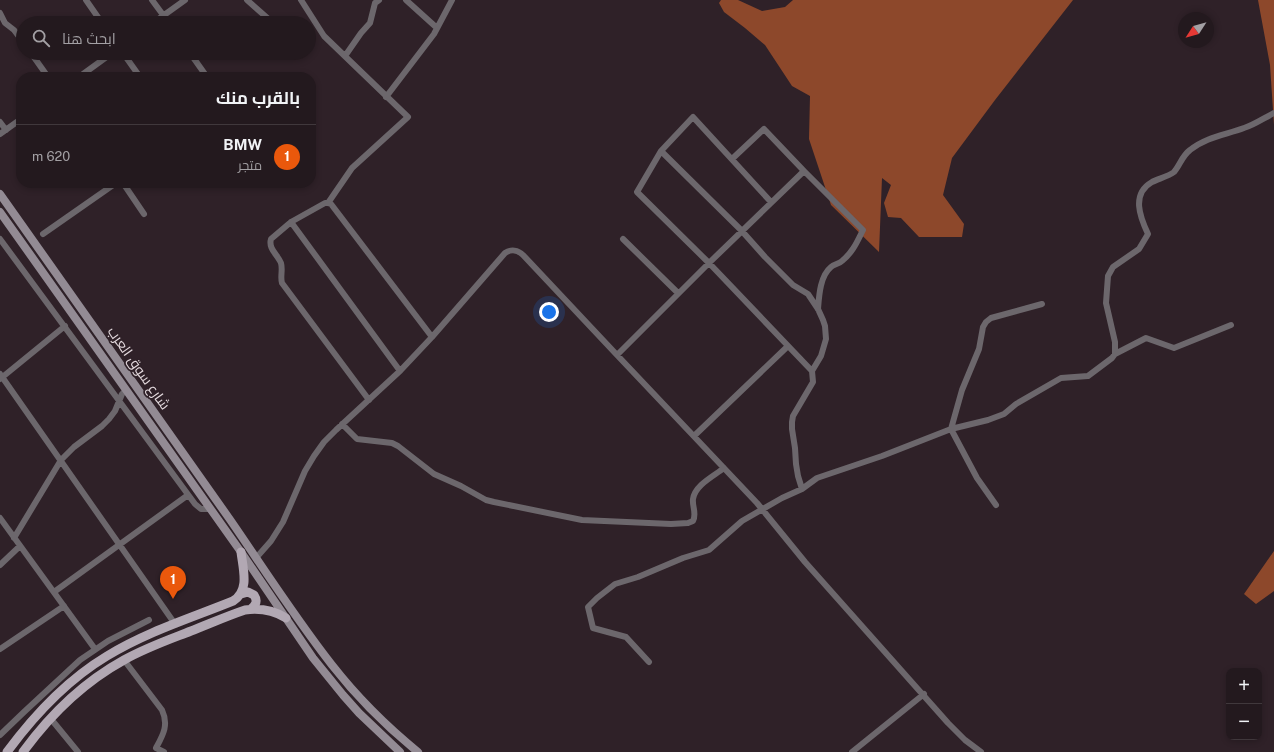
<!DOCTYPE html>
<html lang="ar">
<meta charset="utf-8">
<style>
:root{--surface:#23191e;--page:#2b2227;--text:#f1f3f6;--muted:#a3a0a4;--line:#40383c;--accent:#ea580c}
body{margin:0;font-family:"Public Sans",Cairo,sans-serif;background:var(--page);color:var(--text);direction:rtl}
.controls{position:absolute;right:12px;bottom:12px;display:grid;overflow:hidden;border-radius:8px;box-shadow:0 2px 6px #0003}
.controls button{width:36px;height:36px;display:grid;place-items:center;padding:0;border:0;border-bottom:1px solid var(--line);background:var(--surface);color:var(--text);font:20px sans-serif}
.compass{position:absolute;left:1178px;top:12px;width:36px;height:36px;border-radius:50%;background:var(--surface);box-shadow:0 2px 6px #0003;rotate:234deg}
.you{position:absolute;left:549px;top:312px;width:14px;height:14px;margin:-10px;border:3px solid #fff;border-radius:50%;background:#1a73e8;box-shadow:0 0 0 6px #1a73e833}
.badge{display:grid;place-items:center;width:26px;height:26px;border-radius:50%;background:var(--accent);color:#fff;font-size:13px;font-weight:700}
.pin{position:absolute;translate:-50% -33px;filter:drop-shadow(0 1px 2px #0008)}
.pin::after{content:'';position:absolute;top:21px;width:14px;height:12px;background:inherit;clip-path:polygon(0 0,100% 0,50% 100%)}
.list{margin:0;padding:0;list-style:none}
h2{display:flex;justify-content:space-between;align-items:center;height:52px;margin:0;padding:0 16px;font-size:17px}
h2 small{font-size:13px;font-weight:400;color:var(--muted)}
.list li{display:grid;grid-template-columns:26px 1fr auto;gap:12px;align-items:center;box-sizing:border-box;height:64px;padding:0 16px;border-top:1px solid var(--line)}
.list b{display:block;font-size:15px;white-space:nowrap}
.list p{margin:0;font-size:13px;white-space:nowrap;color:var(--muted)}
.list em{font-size:13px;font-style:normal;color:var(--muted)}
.icon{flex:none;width:22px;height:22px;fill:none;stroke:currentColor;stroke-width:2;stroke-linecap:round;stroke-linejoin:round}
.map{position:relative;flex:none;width:1274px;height:752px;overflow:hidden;direction:ltr}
.search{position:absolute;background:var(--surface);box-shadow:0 2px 6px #0003;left:16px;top:16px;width:300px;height:44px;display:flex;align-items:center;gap:10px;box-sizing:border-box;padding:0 14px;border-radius:22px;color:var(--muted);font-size:15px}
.panel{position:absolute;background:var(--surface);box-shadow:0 2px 6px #0003;left:16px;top:72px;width:300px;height:116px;border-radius:16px;direction:rtl}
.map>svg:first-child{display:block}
.forest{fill:#8d482b}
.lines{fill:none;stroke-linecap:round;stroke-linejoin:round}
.street{stroke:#6c676c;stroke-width:6}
.secondary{stroke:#938b94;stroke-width:8}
.primary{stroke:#b2a8b3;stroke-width:9}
.labels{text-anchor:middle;stroke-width:3.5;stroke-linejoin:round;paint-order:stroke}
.street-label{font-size:14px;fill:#e6dce0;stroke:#2f2128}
</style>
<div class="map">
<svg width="1274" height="752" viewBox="0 0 1274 752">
<rect width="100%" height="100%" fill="#2f2128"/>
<path class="forest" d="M721 0H738L762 11 785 7 793 0H1073L995 100 952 158 943 195 964 224 962 237H919L901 218 888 217 884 203 891 185 882 178 879 252 831 205 809 139 810 96 792 86 765 45 745 28 724 12 719 3Z
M1258 0H1274V125L1270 65Z
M1274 551V591L1256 604 1244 594Z"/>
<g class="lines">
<path class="street" d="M86 0 102 23
M152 0 169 23
M247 0 273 23
M301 0 324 36 408 117 352 168 328 203
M406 0 437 28
M0 13 5 23 14 30 23 42
M153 23 185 0
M31 53 48 77
M123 53 140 77
M190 53 207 77
M345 56 361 33 370 23 375 3 379 0
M79 77 112 53
M386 97 434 34 452 0
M0 122 6 130
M0 134 21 119
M661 151 637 192 709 263 812 371
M804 171 863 230C857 242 853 252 842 261 839 264 834 264 831 267 820 276 819 296 818 309
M123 183 144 214
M771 202 693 117 661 151 741 230 765 257 793 285 808 294 818 309 823 320 825 326 826 339 821 356 812 371 813 382 793 416 792 422V429L795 448 796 464 798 476 802 489
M291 222 400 371
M43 234 116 183
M0 239 195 504 201 509H210
M623 239 678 293
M1115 354V342L1106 303 1108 276 1113 267 1139 249 1148 234C1140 217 1131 194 1152 182 1158 179 1169 176 1174 172 1180 165 1182 156 1190 150 1206 137 1225 135 1244 128 1254 125 1264 118 1274 113
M617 355 709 263 804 171 764 129 732 159
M0 374 175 624
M0 379 65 326
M369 400 282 283C280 277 283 270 281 263 278 255 268 249 271 239L291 222 325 203H328L331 204 432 337
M342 424 357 439 392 443 398 446 434 474 461 486 486 500 494 502 582 520 671 524 688 523 693 521C697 513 692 507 693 499 695 485 714 476 724 468
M694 436 788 346
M996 505 977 478 951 429 962 390 979 349 983 327 986 322 991 318 1042 304
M0 518 95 649
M14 538 61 460 74 447 102 426 109 419 115 411 122 394 126 390
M256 558 271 541 283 522 305 471 314 456 324 442 336 430 400 371 432 337 505 253C511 249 518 250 523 255L617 355 757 503 805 562 948 723 965 740 981 752
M0 565 20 546
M54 592 188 495
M0 649 64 606
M124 660 162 710C169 725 163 735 156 748L164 752
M649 662 626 637 593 628 588 607 597 598 615 584 638 577 683 558 709 550 742 521 782 498 802 489 817 478 882 456 951 429 988 420 1004 414 1016 404 1061 378 1088 376 1112 358 1115 354 1146 338 1174 348 1231 325
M51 719 78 752
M0 735 24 712 80 660 108 641 149 620
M852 752 924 694"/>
<path class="secondary" d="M0 194C77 303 154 412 231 521 264 569 296 619 332 665 357 697 386 726 418 752
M0 212 241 552 313 658 343 695 359 713 400 752"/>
<path class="primary" d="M241 594 248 592 254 595C258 601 256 605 251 609
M7 752C35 714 67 680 107 656 146 632 191 618 233 601 250 591 243 569 241 552
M23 752C50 715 84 682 124 660 145 648 168 640 191 631 209 624 227 616 245 610 260 608 273 610 286 618"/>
</g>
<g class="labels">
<g class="street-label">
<text transform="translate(139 368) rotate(55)" y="5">شارع سوق العرب</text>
</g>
</g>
</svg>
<div class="controls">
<button>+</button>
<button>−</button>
</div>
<svg class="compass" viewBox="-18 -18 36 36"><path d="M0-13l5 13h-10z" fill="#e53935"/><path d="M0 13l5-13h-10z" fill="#a3a0a4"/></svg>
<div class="you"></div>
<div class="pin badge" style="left:173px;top:599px">1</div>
<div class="search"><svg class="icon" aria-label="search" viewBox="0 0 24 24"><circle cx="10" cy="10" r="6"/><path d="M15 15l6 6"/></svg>ابحث هنا</div>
<section class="panel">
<h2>بالقرب منك<small></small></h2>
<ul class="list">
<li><span class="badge">1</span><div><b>BMW</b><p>متجر</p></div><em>620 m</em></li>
</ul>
</section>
</div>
